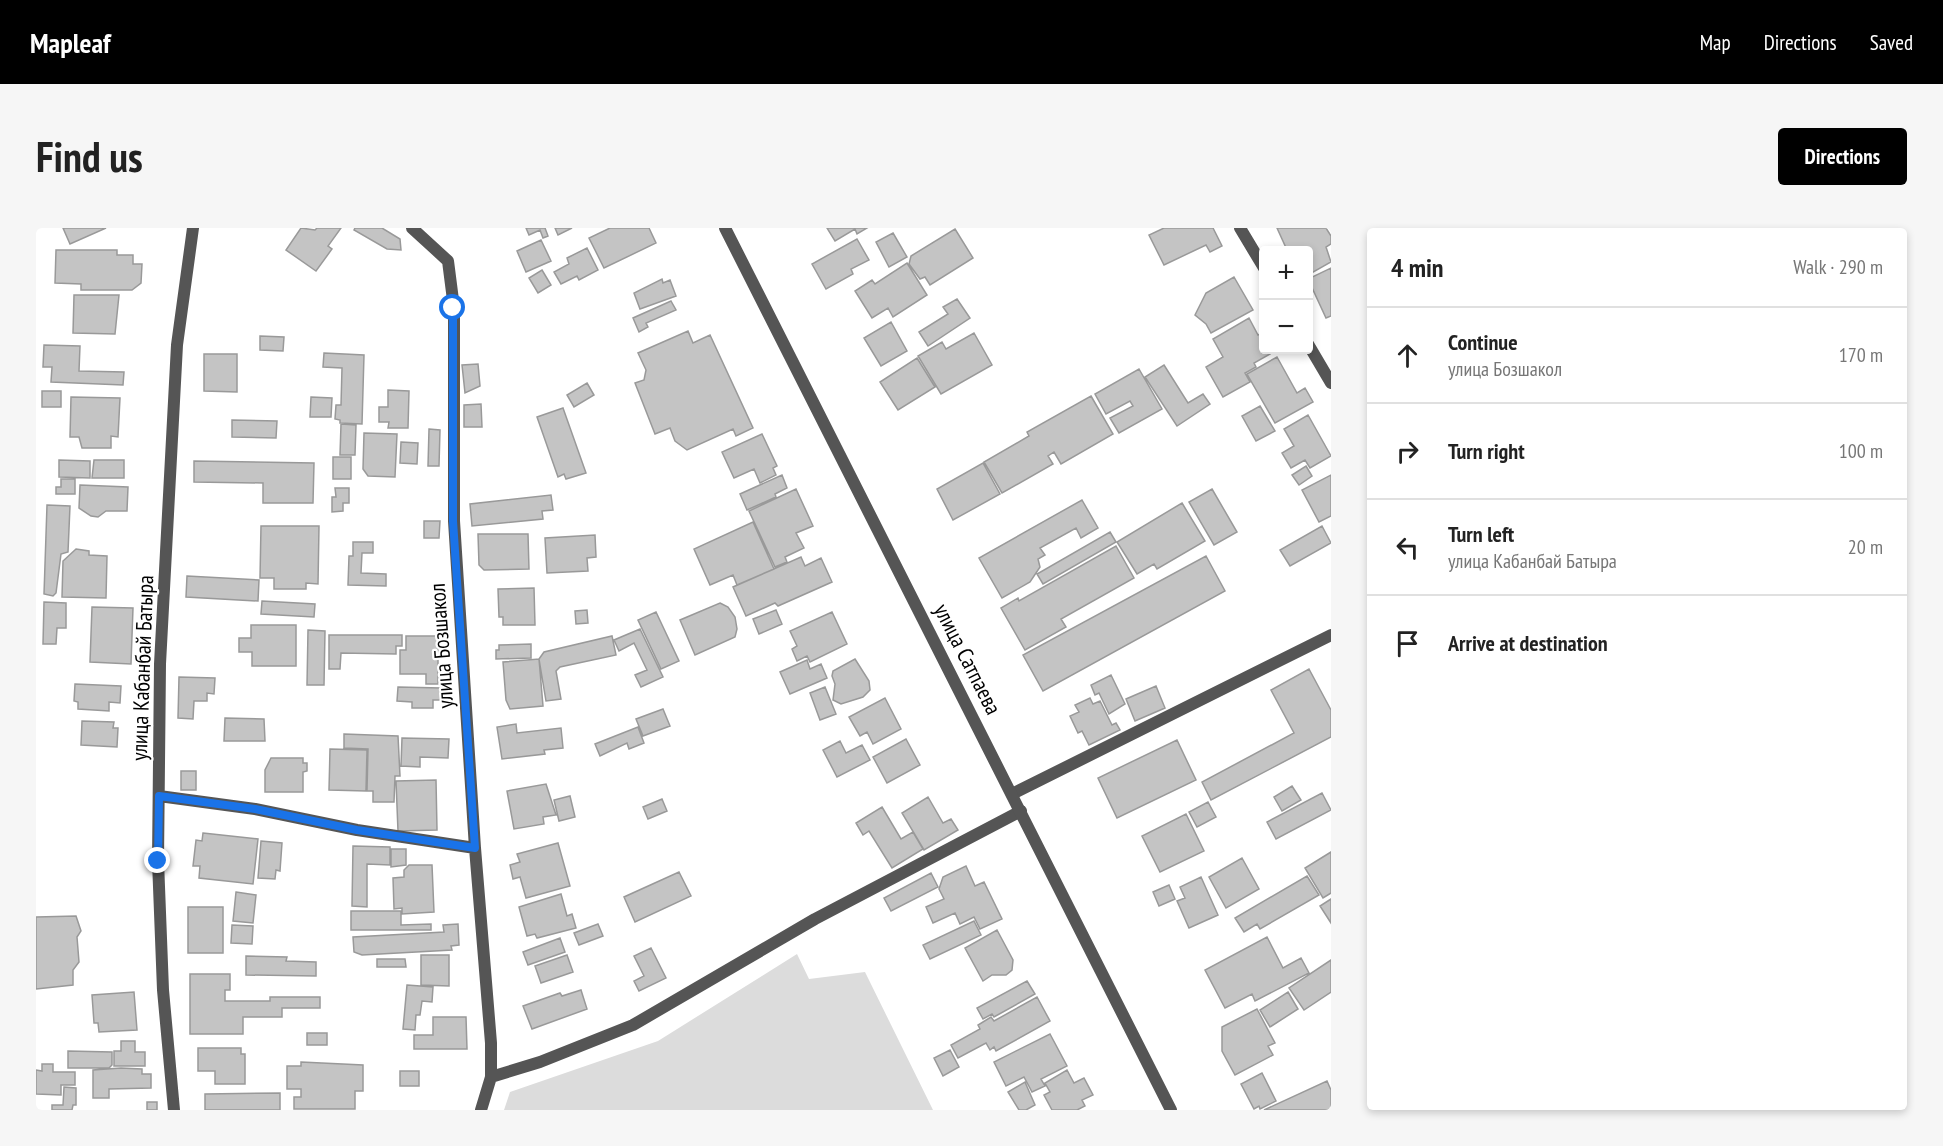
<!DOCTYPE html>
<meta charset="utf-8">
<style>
:root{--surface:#fff;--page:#f6f6f6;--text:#222;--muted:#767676;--line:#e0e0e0;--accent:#000}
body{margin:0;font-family:"PT Sans Narrow",sans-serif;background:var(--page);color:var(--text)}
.controls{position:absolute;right:18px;top:18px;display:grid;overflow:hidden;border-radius:6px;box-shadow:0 3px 9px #0003}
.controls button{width:54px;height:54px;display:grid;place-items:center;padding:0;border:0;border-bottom:2px solid var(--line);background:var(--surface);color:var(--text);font:30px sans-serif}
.stop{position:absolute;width:18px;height:18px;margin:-14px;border:4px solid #1a73e8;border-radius:50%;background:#fff}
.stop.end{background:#1a73e8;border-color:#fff;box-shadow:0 2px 6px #0008}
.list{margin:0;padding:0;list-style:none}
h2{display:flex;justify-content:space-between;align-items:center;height:78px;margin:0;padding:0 24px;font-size:26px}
h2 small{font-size:20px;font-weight:400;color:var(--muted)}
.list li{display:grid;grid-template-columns:39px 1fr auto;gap:18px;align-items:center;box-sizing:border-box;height:96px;padding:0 24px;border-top:2px solid var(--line)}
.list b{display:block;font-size:22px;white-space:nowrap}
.list p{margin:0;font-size:20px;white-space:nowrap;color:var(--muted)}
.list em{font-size:20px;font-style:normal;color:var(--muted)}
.icon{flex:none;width:33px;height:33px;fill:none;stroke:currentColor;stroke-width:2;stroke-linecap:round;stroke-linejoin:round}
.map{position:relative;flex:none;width:1295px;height:882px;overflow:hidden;border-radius:6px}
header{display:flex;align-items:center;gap:36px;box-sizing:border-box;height:84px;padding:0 30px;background:var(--accent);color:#fff}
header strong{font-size:28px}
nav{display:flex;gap:33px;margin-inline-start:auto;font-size:21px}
.intro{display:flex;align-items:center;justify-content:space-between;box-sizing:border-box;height:144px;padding:0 36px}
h1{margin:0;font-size:42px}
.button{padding:15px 27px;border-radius:6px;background:var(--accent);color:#fff;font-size:21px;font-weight:700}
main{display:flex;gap:36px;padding:0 36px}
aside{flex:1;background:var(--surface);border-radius:6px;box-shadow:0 3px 9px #0003}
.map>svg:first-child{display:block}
.green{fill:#dcdcdc}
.building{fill:#c4c4c4;stroke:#999;stroke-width:1.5}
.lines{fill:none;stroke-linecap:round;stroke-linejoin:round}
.minor{stroke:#555;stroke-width:12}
.tertiary{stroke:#555;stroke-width:12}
.route{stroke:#1a73e8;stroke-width:8}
.labels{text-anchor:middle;stroke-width:4.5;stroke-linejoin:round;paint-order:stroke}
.street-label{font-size:22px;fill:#000;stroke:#fff}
</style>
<header>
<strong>Mapleaf</strong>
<nav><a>Map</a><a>Directions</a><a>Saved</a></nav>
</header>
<div class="intro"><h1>Find us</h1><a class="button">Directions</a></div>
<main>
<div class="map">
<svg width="1295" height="882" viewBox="0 0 1295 882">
<rect width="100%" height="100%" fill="#fff"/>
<path class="green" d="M761 726 773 751 829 744 897 882H468L474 864 622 813Z"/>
<path class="building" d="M27 0H70L34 16Z
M265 0 279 2 281 0H305L292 18 296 21 280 43 250 22Z
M319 0H346L364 11 365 22 351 21 318 2Z
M490 0H509L512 8 507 10 504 2 493 7Z
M519 0H536L522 7Z
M574 0H613L620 15 568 40 553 10Z
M791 0H831L821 6 819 1 799 13Z
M1128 0H1177L1186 18 1174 24 1170 17 1128 37 1113 7Z
M1241 0H1290L1295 8V16L1290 19 1295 34 1272 47V22H1251Z
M919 1 937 30 894 57 889 49 884 51 873 36 875 28Z
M857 5 871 29 853 39 840 14Z
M821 11 833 32 815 41 817 46 790 61 776 36Z
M505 12 515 33 490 44 481 23Z
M551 20 562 42 543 52 541 48 525 56 518 44 533 36 531 30Z
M20 22H81V27H97V36H106L105 55 96 62H45V56L19 55Z
M871 35 891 67 857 89 852 80 836 90 819 63 836 52 839 56Z
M1295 40V88L1290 90 1272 51Z
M506 42 515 57 502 65 493 50Z
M1198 49 1217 82 1175 105 1170 96 1159 87 1170 65Z
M626 51 627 55 634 52 640 68 604 81 598 65Z
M38 67H83L79 106 37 105Z
M921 71 934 90 892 118 883 104 912 86 907 79Z
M635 73 640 82 610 95 612 99 603 104 597 90Z
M1213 90 1222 107 1228 104V122H1241L1218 135 1220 139 1209 145 1214 154 1187 169 1170 139 1187 129 1177 111Z
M855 94 871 123 845 138 828 110Z
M652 103 657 115 674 107 717 200 700 208 697 201 651 222 639 213 634 200 619 206 599 155 608 152 610 142 602 125Z
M938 105 956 137 905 166 882 128 906 114 910 121Z
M224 108 248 109 247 123 224 122Z
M8 117 44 118 43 143 88 144 87 157 15 154 16 139H7Z
M288 125 328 127 326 196 304 195V192L299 191 300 177H305L306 140 287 139Z
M168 126H201V164L168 163Z
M1241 129 1261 165 1269 160 1277 174 1239 195 1211 146Z
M881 130 899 159 862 182 844 154Z
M442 136 444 158 429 165 426 137Z
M1128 137 1152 175 1167 166 1174 176 1141 198 1109 149Z
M1103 141 1126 181 1083 205 1074 190 1097 178 1094 173 1070 186 1059 166Z
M551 155 558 167 538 179 531 167Z
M352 162 373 163 372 200H352L353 194H343V179H352Z
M6 163H25V179H6Z
M1055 168 1077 206 1025 236 1018 224 1012 228 1017 236 966 265 948 234 993 208 991 204Z
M35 169 84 170 82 209 75 208V220H46L43 209H34Z
M275 169 296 170 295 189H274Z
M445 176 446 199H428V177Z
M1224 178 1239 203 1220 213 1206 188Z
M527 180 550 245 530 251 528 246 522 249 501 189Z
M1272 187 1295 228 1274 240 1269 232 1255 240 1246 225 1258 218 1248 201Z
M196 192 241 193 240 210 196 209Z
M305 196 320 197 319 227H304Z
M393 201 404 202 403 238H392Z
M328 205 361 206 359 249 332 248 327 241Z
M726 206 741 238 737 240 740 247 724 255 718 241 698 250 686 224Z
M365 214 382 215 381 236 364 235Z
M297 229H315V251H297Z
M23 232 54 233V250L23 249Z
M58 232H88V250H56Z
M158 233 278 235 277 275H227V255L158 254Z
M947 235 964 266 917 292 901 261Z
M1270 238 1276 248 1263 257 1256 247Z
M746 247 751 260 739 266 740 269 711 282 704 266Z
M1295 247V288L1283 294 1266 262Z
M25 251H39V266H20V259H25Z
M44 257 92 259 91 283H70L62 289 55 288 43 280Z
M299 260H313V275H307V283L296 284V269H300Z
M760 261 777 298 760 305 768 320 749 329 751 334 739 339 713 283Z
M1176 261 1201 304 1178 317 1153 274Z
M515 267 517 282 506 283 507 291 436 298 434 276Z
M1046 272 1062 300 1045 310 1040 300 1004 320 1009 327 1002 331 1004 339 994 354 966 370 943 330Z
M1146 275 1169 313 1121 341 1118 336 1101 346 1081 314Z
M11 277 34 278 32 324 25 326 20 365 17 368 8 366Z
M388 293H404L403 310H388Z
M717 294 738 341 701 357 697 347 674 357 658 321Z
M225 298H283L282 356 270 355V361H238V350H224Z
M1286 298 1295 315 1254 338 1244 322Z
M1074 304 1080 314 1007 356 1001 346Z
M442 306H492L493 341 448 342 443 337Z
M559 307 560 329 551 330 552 343 511 345 509 310Z
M317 314H337V325H326L325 345 350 346V358L312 357 313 328H317Z
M1080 318 1098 350 1025 391 1030 399 989 422 965 380 982 370 983 373Z
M40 321 53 323V327L71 328 70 370 26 369 27 333Z
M1170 328 1189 363 1007 463 987 427Z
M765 329 769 338 785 330 796 354 742 378 739 375 710 388 697 359Z
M151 348 223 352 222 373 150 369Z
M498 360 499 397H467V389H463L462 361Z
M226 373 279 376 278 389 225 386Z
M8 374 30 375V400H21L20 416H7Z
M684 375 692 379 699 389 701 401 699 409 659 427 644 392Z
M56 379 97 380 95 436 54 434Z
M551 382 552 395 540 396 539 383Z
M740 382 746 396 723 406 717 391Z
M620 384 643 433 625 441 602 392Z
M796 384 811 416 774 434 771 428 761 433 756 421 761 418 754 403Z
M215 397H260V438H216V424H203V410H215Z
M604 401 627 449 605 459 599 447 611 442 598 415 583 423 578 412Z
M272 402 289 403 288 457H271Z
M293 407H366V418H360V426L305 425 304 441H293Z
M370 408H402V456H390V446H364V422H370Z
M576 408 580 427 524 439 520 443 525 471 510 473 503 431 508 424Z
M495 416V430L460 431V422H463V417Z
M503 431 507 478 474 481 470 472 467 434Z
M819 431 833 453 834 462 827 469 805 476 797 472 799 456 796 448 797 443Z
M771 432 774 441 785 436 791 450 754 466 744 444Z
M1273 441 1295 482V509L1175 572 1166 554 1258 505 1235 462Z
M1075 447 1089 476 1073 486 1063 465 1059 467 1055 457Z
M143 449 179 450 178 466 171 465V473H158L157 491 142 490Z
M39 456 85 458 84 475 73 474V483L42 481V474L38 473Z
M1120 458 1129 480 1099 493 1090 471Z
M362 459 405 460 404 472H397V480H376V474L361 473Z
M789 459 800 486 784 492 774 465Z
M849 470 865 501 837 516 831 504 824 508 813 489Z
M1054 470 1057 476 1064 473 1076 497 1080 495 1084 502 1053 517 1046 503 1042 505 1034 488 1043 484 1039 477Z
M627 481 634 498 607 508 600 491Z
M189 490 228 491 229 513H188Z
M46 493 78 494 77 500H82L81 519 45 517Z
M480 496 481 505 525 500 527 520 508 522 509 526 466 531 461 499Z
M602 499 608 515 593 521 591 515 564 528 559 516Z
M308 506 362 508 364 548H359L358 574H337V563H331L332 521 308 520Z
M366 510 413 511 412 530 384 529V539L365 538Z
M870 511 884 537 851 555 837 529Z
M1141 512 1160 552 1081 590 1062 550Z
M804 513 810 525 826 517 834 532 801 549 787 522Z
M294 521 331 522 330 563 293 562Z
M235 530H267V535H271V543L267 544V564H229V542Z
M145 543H160V562H145Z
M400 552 401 602 362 603 360 553Z
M510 556 520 587 507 589 508 596 478 601 471 563Z
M1256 558 1265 572 1246 583 1238 569Z
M1286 565 1295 582 1240 611 1231 594Z
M534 568 539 589 523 593 518 572Z
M892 569 907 595 915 591 922 602 888 622 866 585Z
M626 571 631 583 612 591 607 579Z
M1172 574 1180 589 1161 599 1153 584Z
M846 579 865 611 877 604 887 621 856 640 833 603 827 607 820 595Z
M1150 586 1168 623 1124 644 1106 608Z
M167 605 222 611 217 656 163 650 164 638H157L160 612 166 613Z
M225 613 246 615 244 643 240 642 239 651 222 650Z
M522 615 534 658 490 670 484 649 477 651 474 637 484 634 481 626Z
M317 618 354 619V637L331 636V679L316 678Z
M355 621H370V637L355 639Z
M1295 624V665L1287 670 1269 640Z
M1206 630 1223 661 1190 680 1173 649Z
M373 637H396L398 684 366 686V680L358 681 357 650 368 649V642Z
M930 638 939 658 948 654 966 691 944 701 938 689 924 696 919 685 897 695 890 679 908 671 903 661 907 649Z
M643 644 655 668 599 694 588 669Z
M895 645 902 659 855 683 848 670Z
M1271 648 1283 667 1224 701 1221 696 1208 704 1199 690Z
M1165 649 1182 687 1153 700 1141 673 1149 670 1144 659Z
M1133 657 1139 671 1123 678 1117 664Z
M200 664 220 667 217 695 197 693Z
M525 666 531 688 536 686 540 700 501 710 499 706 491 708 483 679Z
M1295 671V695L1284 678Z
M152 679H187V725H152Z
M315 683H365V697L395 696V702H315Z
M40 688 45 703 41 709 43 734 37 742V757L0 761V689Z
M938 693 945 707 894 731 887 717Z
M422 696 423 717 415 718 416 722 326 727 318 724 317 709 408 704 407 697Z
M562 696 567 708 543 717 538 705Z
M196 697 217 698 216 716 195 715Z
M961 702 977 732 976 742 970 747H956L947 753 929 720Z
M1231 709 1247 740 1265 730 1273 745 1219 773 1216 766 1189 780 1169 742Z
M524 710 529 724 492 737 487 724Z
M615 720 630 750 603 763 598 753 608 748 598 728Z
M385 727H413V758L385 757Z
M531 727 537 744 505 755 499 738Z
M210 728 251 729 250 733 280 734V748L210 747Z
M341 731H369L370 739H341Z
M1295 732V764L1268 782 1253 760Z
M154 746H194V762H189V773H234V769H284V780H246V789H207V806H154Z
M991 753 999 766 958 789 956 786 947 791 941 780Z
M371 757 397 759 396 774 386 773 384 787H380L379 802 367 801Z
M545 762 551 781 496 801 487 778 524 765 526 768Z
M98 764 101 802 63 804 62 795H58L56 767Z
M1252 764 1262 781 1234 799 1224 782Z
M1001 769 1014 793 960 823 958 819 954 822 950 815 922 830 915 817 944 801 942 797 955 789 958 793Z
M1221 781 1239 815 1232 818 1237 827 1199 847 1186 823V799Z
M397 789H430L431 821H378V807H397Z
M271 805H291V817H271Z
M1014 806 1031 838 1005 851 1009 858 996 864 988 849 970 858 958 834Z
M85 813H99V824H109V838H78V823H85Z
M162 820H205V826H209V856H179V843H162Z
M914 822 923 839 907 848 898 830Z
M32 823 76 824V837L73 840H32Z
M265 834 327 837V863H319V881H258V869H265V861H251V838H265Z
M6 836H17V844H39V857H25V867L0 866V842L6 843Z
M85 840 106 841V846H115V860L73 861V870H57V842Z
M1031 842 1038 855 1048 850 1057 867 1046 872 1049 878 1041 882H1016L1008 867 1014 864 1009 855Z
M364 843H383V858H364Z
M1226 845 1240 873 1224 881 1223 878 1218 881 1205 856Z
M1291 853 1295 862V882H1228Z
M989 854 999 877 990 882H983L972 864Z
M28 859 40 860V877H37L36 882H16V877H27Z
M244 865V882H169V866Z
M111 874H121V882H111Z"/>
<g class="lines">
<path class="minor" d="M376 0 412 33 418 80V293L439 620 455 815V849L445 882
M1204 0 1228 40
M1272 116 1295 155
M976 566 1295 407
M123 568 219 581 321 602 439 620
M455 849 504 834 597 797 779 691 985 583
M138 882 127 762 122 633 124 436 141 117 157 0"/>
<path class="tertiary" d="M689 0 1135 882"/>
</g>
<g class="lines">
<path class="route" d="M122 633 123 568 219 581 321 602 439 620 417 293V80"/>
</g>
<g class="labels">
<g class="street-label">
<text transform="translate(405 418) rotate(-94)" y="8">улица Бозшакол</text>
<text transform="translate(932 431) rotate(63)" y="8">улица Сатпаева</text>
<text transform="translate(106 440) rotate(-88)" y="8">улица Кабанбай Батыра</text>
</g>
</g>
</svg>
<div class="controls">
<button>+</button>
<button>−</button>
</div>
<div class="stop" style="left:417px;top:80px"></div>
<div class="stop end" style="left:122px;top:633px"></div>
</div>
<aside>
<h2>4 min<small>Walk · 290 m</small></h2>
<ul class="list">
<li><svg class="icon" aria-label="ahead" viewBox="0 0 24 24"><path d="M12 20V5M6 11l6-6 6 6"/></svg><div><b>Continue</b><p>улица Бозшакол</p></div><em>170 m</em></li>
<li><svg class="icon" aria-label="right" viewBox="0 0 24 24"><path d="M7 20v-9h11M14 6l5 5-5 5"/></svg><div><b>Turn right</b></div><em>100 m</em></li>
<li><svg class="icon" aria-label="left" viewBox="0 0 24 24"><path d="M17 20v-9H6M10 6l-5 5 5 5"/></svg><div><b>Turn left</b><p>улица Кабанбай Батыра</p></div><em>20 m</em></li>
<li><svg class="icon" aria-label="arrive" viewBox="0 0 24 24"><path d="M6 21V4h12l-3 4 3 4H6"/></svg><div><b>Arrive at destination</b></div></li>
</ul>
</aside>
</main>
